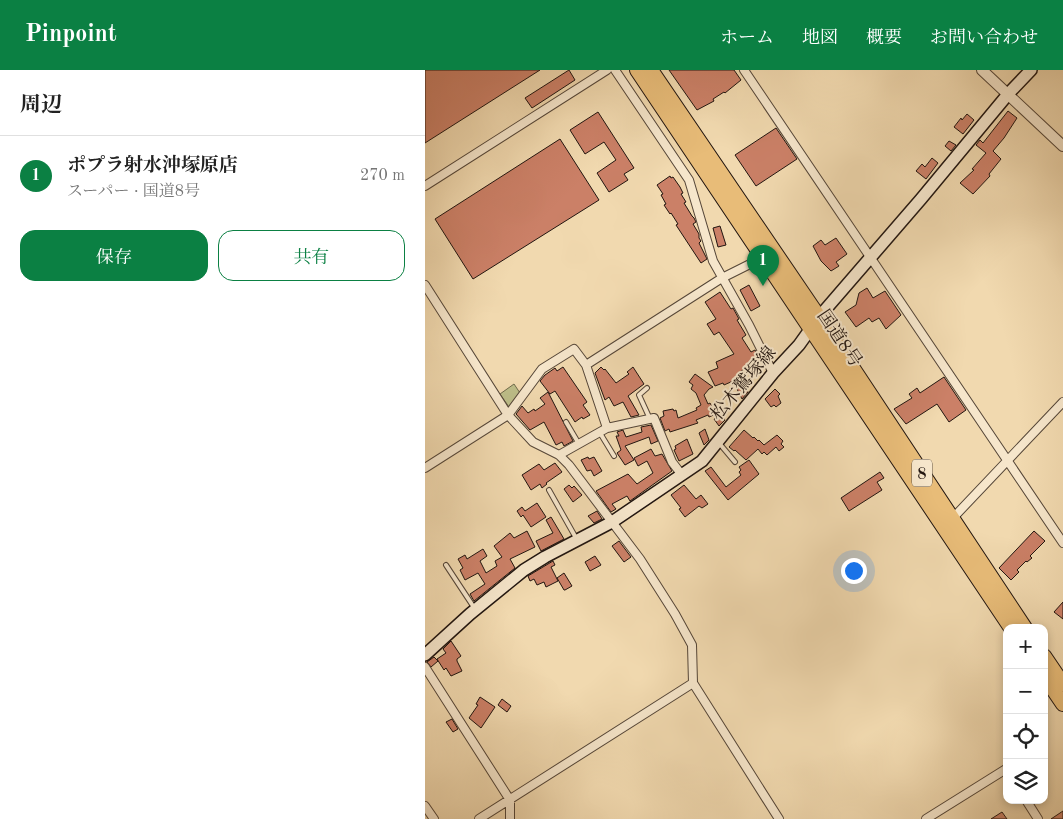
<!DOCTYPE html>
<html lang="ja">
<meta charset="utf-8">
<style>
:root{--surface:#fff;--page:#f6f6f6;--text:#222;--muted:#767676;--line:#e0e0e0;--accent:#0b8043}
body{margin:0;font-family:"Old Standard TT","Noto Serif JP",serif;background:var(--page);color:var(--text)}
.controls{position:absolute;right:15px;bottom:15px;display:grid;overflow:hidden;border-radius:10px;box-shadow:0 2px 8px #0003}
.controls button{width:45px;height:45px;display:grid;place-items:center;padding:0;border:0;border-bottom:1px solid var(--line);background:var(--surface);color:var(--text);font:25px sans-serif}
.you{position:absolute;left:428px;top:500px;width:18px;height:18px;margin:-12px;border:4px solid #fff;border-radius:50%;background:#1a73e8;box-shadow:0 0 0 8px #1a73e833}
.badge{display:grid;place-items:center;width:32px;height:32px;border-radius:50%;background:var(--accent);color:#fff;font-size:16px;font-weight:700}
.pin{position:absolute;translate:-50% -41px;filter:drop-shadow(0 1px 2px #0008)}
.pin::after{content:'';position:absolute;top:26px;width:18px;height:15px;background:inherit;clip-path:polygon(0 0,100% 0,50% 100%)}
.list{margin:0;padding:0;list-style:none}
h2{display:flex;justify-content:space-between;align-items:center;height:65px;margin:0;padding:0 20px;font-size:21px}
h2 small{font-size:16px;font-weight:400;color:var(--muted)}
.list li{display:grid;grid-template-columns:32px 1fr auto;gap:15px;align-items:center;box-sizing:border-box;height:80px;padding:0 20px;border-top:1px solid var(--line)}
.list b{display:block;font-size:19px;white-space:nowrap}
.list p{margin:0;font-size:16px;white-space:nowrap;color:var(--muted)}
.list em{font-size:16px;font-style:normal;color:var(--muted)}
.actions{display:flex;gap:10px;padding:15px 20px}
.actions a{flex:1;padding:11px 0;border:1px solid var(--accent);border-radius:15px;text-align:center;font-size:18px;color:var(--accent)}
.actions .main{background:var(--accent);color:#fff}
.icon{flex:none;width:28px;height:28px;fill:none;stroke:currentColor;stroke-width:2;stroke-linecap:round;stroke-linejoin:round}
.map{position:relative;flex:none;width:638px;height:749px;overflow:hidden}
header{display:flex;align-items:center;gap:30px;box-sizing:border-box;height:70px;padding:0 25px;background:var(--accent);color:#fff}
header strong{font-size:24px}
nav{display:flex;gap:28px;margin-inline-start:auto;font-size:18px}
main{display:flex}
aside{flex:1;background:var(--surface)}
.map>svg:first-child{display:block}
.green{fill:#bdbe89;stroke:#6f6a4c}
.building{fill:#cb8067;stroke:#211510}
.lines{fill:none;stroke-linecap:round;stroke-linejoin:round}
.service-casing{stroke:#554638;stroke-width:6}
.minor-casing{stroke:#554638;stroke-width:10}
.tertiary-casing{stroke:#554638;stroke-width:12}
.secondary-casing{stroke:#211510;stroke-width:14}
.trunk-casing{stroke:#211510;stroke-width:16}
.service{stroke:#f6e6cb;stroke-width:4}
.minor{stroke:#f6e6cb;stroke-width:8}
.tertiary{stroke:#f6e6cb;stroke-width:10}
.secondary{stroke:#f6e6cb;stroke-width:11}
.trunk{stroke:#e8bc78;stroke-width:14}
.labels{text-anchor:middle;stroke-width:4;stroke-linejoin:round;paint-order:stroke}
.shield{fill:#f6e6cb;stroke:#615448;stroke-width:1}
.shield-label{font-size:16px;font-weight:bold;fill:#211510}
.street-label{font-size:18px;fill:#211510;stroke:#f6e6cb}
</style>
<header>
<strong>Pinpoint</strong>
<nav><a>ホーム</a><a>地図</a><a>概要</a><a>お問い合わせ</a></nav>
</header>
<main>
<aside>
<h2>周辺<small></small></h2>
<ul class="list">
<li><span class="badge">1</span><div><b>ポプラ射水沖塚原店</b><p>スーパー · 国道8号</p></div><em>270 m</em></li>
</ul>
<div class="actions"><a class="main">保存</a><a>共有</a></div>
</aside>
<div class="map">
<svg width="638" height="749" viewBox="0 0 638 749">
<rect width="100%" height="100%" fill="#f1d9af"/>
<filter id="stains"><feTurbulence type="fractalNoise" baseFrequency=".004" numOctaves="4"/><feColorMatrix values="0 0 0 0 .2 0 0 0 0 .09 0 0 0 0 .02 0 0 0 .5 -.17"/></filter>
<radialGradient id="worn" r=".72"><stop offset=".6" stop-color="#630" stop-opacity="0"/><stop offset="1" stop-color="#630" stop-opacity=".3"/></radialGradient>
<path class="green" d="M89 314 95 323 84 337 75 324Z"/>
<path class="building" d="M0 0H115L0 73Z
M144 0 150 10 107 38 100 28Z
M244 0H309L316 10 300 23 299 22 288 29 289 31 272 40Z
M583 41 592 48 579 68 568 81 576 89 564 104 565 106 548 124 535 113 549 100 547 99 561 83 551 75 555 70 558 73Z
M173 42 209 98 199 104 203 110 184 122 172 103 191 90 179 72 160 84 145 60Z
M542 44 549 50 538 64 529 57 536 48 537 50Z
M351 58 372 89 331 116 310 85Z
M135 69 174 130 48 209 10 149Z
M524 71 531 75 526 81 520 76Z
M507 88 513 93 501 109 491 101 497 94 500 97Z
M245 106 246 108 248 107 255 117 258 123 256 124 261 132 259 133 267 146 269 148 271 152 268 154 274 164V168L276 171 274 173 282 189 276 193 251 155 253 154 246 143 245 144 239 135 241 134 236 125 238 124 232 115Z
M295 156 301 175 293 177 288 158Z
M411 168 422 184 411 192 414 196 406 201 396 191 388 176 396 170 400 175Z
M324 215 335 236 326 241 315 220Z
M442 218 448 228 460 221 476 245 461 259 454 248 447 252 444 248 431 257 420 242 431 235 434 223Z
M295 222 306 239 308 238 314 249 312 250 321 265 317 268 326 282 330 280 336 292 333 293 331 290 314 303 323 322 317 329 308 311 299 315 298 313 290 316 283 302 293 298 291 292 309 284 294 262 289 265 282 254 291 249 280 232Z
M138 297 162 332 158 335 165 345 158 349 157 347 150 352 130 321 125 324 115 311 120 305 130 298 132 301Z
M176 297 179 300 180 299 191 313 204 304 202 302 208 297 219 314 203 326 214 345 206 347 198 332 189 336 184 327 180 330 170 303Z
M270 304 288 317 284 319 279 325 283 334 285 333 291 344 284 347 283 345 271 350 273 353 245 362 244 359 240 361 235 348 239 346 238 341 248 339 249 341 251 340 253 348 272 340 271 338 276 335 271 323 266 319 268 315 264 312Z
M519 307 541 340 524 352 512 334 481 354 469 339 487 328 484 324 492 318 495 323Z
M350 319 355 324 353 326 356 333 351 337 349 335 346 337 340 329Z
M123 322 148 371 139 376 137 372 131 375 119 352 105 360 91 344 97 336 103 343 109 339 110 341 120 334 115 328Z
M295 344 300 350 294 356 289 349Z
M226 355 233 371 226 374 224 367 200 376 209 390 200 395 192 383 196 380 191 366H194L192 362 198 360 201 367 217 362 216 357Z
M280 359 284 370 279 375 274 363Z
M319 360 328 368 329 367 333 371 334 370 339 375 352 365 358 371 356 374 359 377 354 381 351 377 342 385 339 382 337 384 333 379 321 390 310 380 309 381 304 377Z
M262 369 268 384 254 391 249 380 251 379 250 376Z
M226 379 230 386 237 384 247 401 205 431 202 426 187 434 191 439 186 442 171 421 203 404 212 414 228 403 222 391 213 396 209 388Z
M163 387 164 389 169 387 177 401 169 406 166 400 162 401 156 390Z
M324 390 334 404 303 430 280 401 286 397 301 417 316 405 314 402 316 400 314 397Z
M130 393 137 402 121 413 122 414 117 418 115 414 106 420 97 405 114 394 119 400Z
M455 402 459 408 452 412 457 420 424 441 416 428Z
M144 415 147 418 149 416 157 425 148 432 139 419Z
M259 415 271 429 276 425 283 434 277 438 274 436 260 447 254 439 256 438 246 425Z
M112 433 121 447 106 457 98 445 96 447 92 441 97 437 100 441Z
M172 441 177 449 169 453 163 446Z
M126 447 139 469 116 481 111 471 128 463 121 450Z
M102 461 110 477 85 489 90 498 49 531 45 524 60 514 53 503 40 510 35 500 38 498 33 489 40 485 42 489 58 479 62 486 55 491 61 503 72 496 70 491 77 487 69 476 85 463 89 468Z
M609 461 620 471 605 486 607 488 602 492 601 491 592 500 594 502 586 510 574 498Z
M194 471 206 487 199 492 187 476Z
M170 486 176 495 165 501 160 492Z
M128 491 130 495 126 497 133 511 121 517 119 512 112 515 109 509 105 511 103 506Z
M139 503 147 516 140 520H139L132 508Z
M638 532V549L629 542Z
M26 571 36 586 32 589V591L37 601 26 606 21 598 19 600 12 589 21 583 18 579Z
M9 587 13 591 6 597 2 592Z
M55 627 70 637 56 658 44 648 53 635 51 634Z
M77 629 86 636 82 642 73 635Z
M27 649 33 659 28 662 21 652Z
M638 741V749H626Z
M577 742 582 749H566Z"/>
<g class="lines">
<g class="service-casing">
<path id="service" d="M222 318 214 325 225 349
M141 352 154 374
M175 363 189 386
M294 373 310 392
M124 420 151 468
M21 495 50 539"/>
</g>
<g class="minor-casing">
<path id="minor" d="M190 0 264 110 288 191 324 255 348 303
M319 0 638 473
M0 116 182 0
M0 215 83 345 108 372 134 385 144 395 215 489 250 544 267 575 268 613 354 749
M161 295 297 208 325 194 336 184
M134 385 182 358 229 348 247 392 257 405
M0 398 83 345 117 299 149 279 161 295 182 358
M527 449 638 332
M0 597 85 730V749
M601 730 613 749
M0 736 9 749
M54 749 268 613
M501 749 581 699 582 700"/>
</g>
<g class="tertiary-casing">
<path id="tertiary" d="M557 0 638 76"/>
</g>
<g class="secondary-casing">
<path id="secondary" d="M0 585 45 544 99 500 120 487 187 452 277 391 348 303 374 275 394 247 496 129 584 23 606 0"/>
</g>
<g class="trunk-casing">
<path id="trunk" d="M212 0 586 558
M226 0 394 247 600 558
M619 586 638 614
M619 606 638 634"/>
</g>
<use href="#service" class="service"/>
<use href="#minor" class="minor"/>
<use href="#tertiary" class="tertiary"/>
<use href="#secondary" class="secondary"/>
<use href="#trunk" class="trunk"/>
</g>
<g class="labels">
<rect class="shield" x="487" y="389.5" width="20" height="27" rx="4"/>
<g class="shield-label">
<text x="497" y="409">8</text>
</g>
<g class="street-label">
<text transform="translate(415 268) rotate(56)" y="6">国道8号</text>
<text transform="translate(318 313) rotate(-50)" y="6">松木鷲塚線</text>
</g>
</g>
<rect width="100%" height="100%" filter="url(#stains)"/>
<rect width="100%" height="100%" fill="url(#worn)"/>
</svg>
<div class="controls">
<button>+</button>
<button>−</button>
<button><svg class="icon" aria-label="locate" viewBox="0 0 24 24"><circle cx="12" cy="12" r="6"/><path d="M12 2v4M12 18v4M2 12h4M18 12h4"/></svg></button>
<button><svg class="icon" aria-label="layers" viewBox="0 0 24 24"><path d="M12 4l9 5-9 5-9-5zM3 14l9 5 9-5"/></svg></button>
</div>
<div class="you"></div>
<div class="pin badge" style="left:338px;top:216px">1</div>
</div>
</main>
